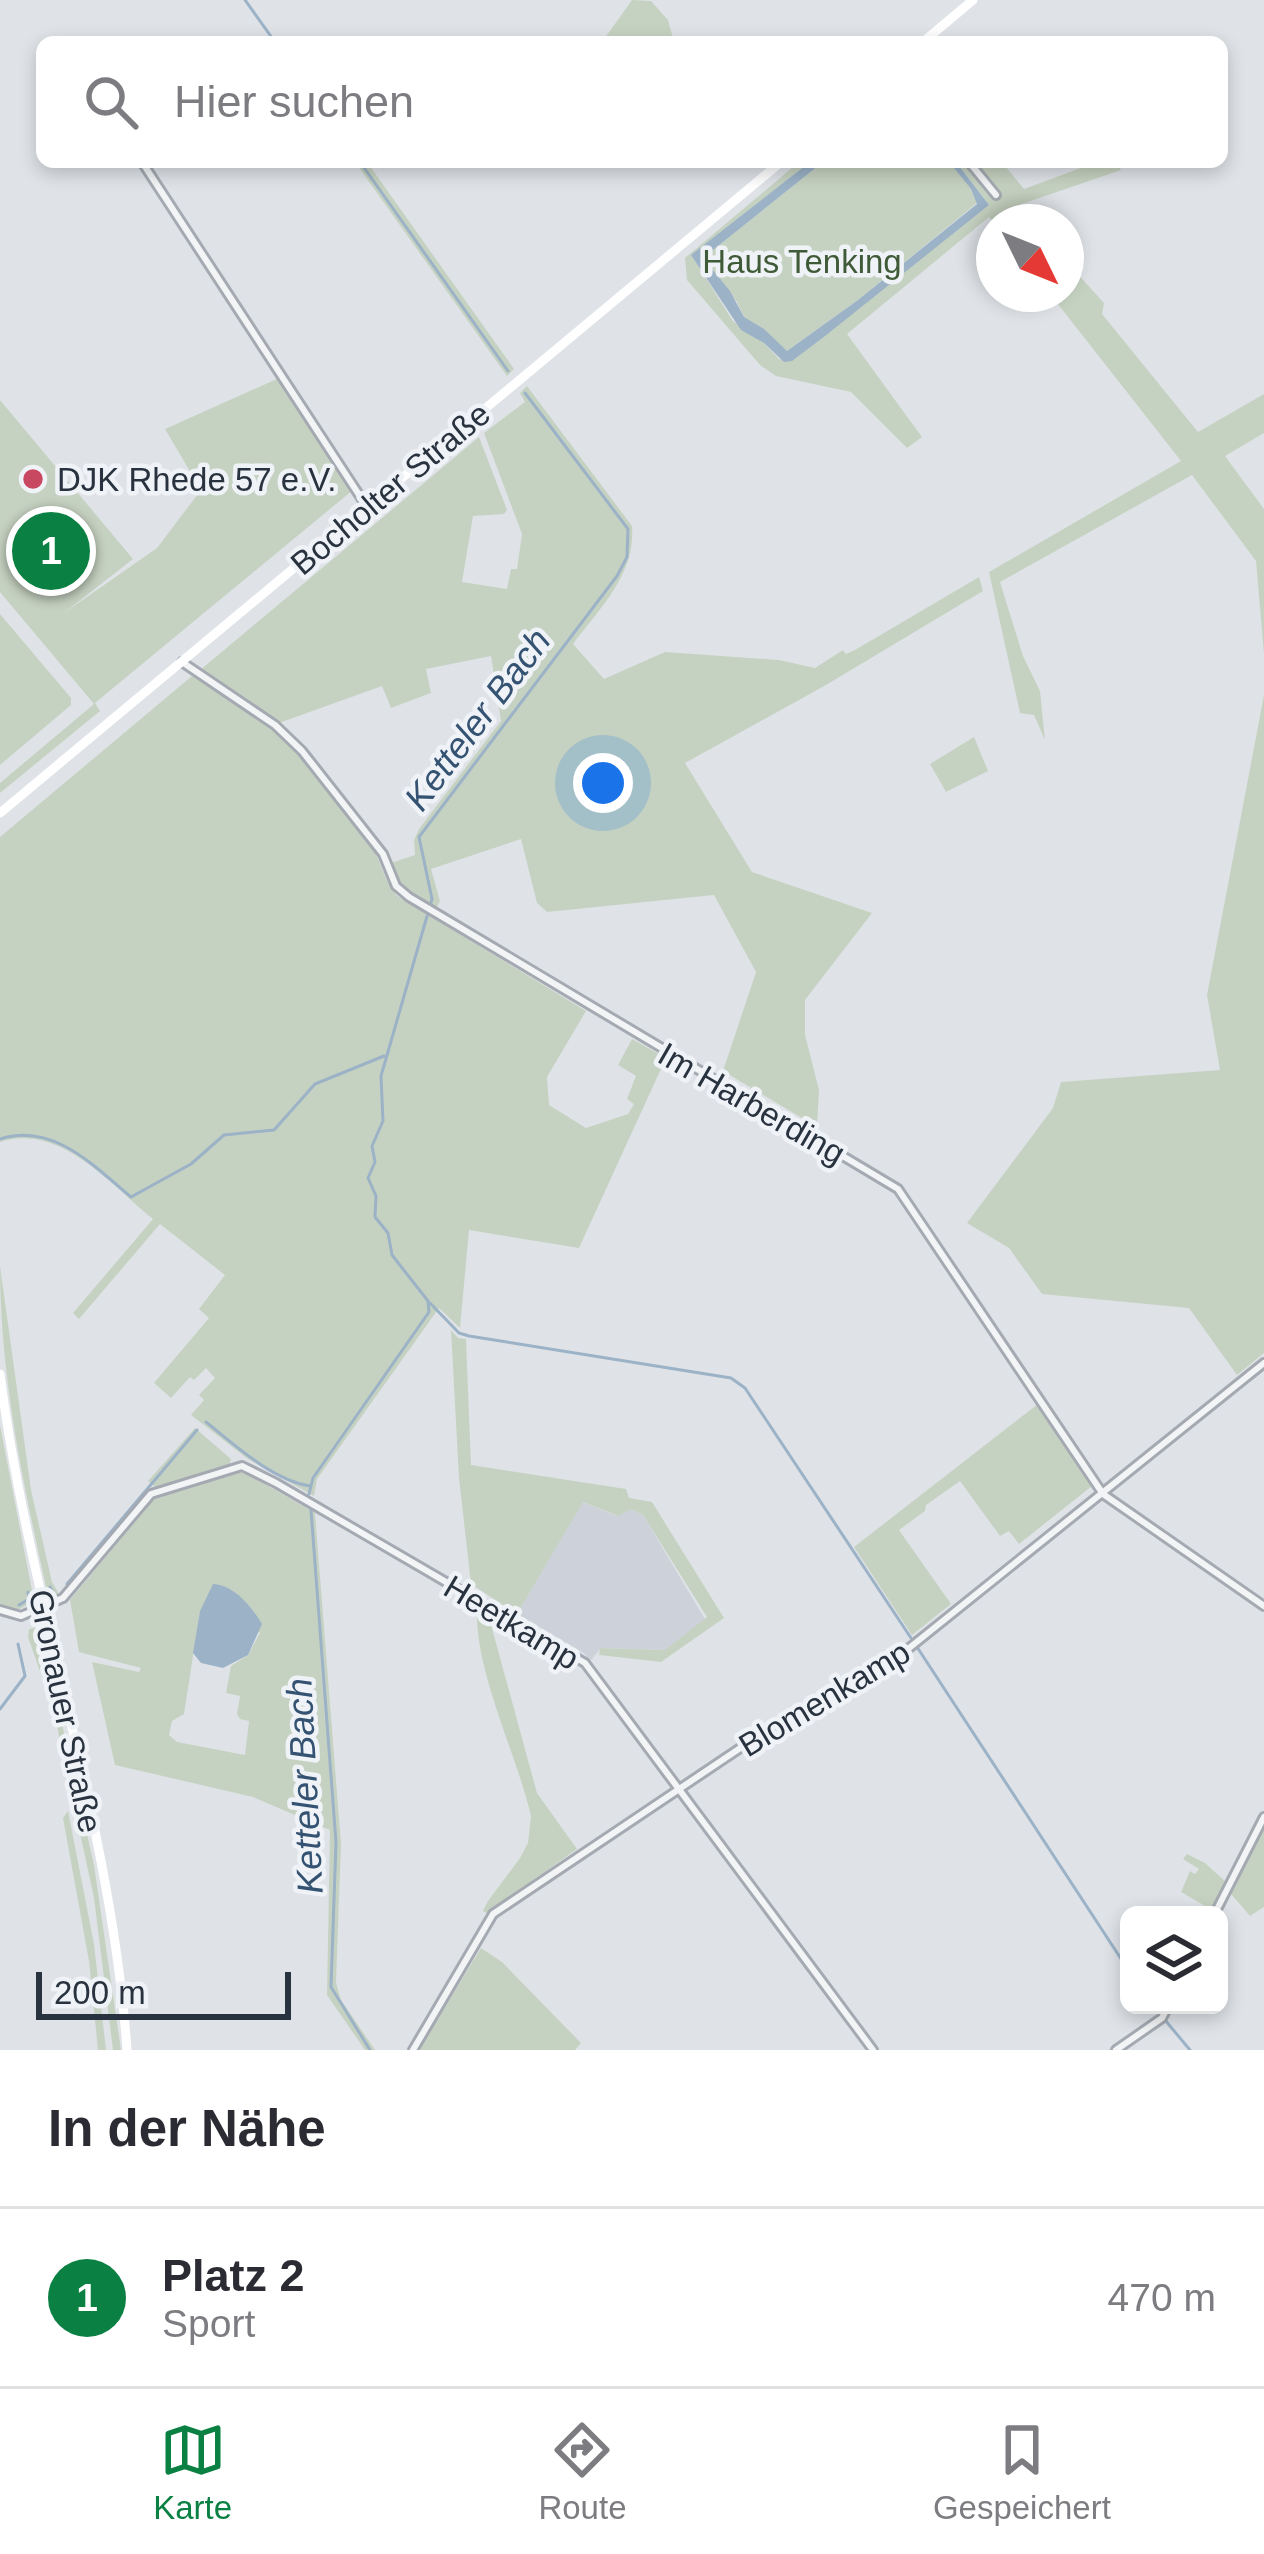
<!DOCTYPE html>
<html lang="de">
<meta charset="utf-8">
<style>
:root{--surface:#fff;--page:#f7f7f7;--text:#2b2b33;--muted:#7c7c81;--line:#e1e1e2;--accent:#0b8043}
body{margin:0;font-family:Arial,sans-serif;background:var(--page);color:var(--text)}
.controls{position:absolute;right:36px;bottom:36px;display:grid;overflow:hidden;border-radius:18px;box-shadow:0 6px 18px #0003}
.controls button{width:108px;height:108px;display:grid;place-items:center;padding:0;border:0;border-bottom:3px solid var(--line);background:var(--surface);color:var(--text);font:60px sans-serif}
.compass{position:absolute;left:976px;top:204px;width:108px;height:108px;border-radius:50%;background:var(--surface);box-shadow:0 6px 18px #0003;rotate:133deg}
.scale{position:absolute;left:36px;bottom:30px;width:255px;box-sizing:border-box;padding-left:12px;border:6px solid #29323f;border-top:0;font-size:33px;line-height:42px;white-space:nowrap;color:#29323f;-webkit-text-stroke:9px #eff2f6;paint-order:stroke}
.you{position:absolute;left:603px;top:783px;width:42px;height:42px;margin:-30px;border:9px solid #fff;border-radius:50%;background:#1a73e8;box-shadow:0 0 0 18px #1a73e833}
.badge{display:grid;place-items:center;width:78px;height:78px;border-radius:50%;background:var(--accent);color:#fff;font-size:39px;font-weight:700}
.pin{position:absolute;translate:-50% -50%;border:6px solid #fff;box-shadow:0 3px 12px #0006}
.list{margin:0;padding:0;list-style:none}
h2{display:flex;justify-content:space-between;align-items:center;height:156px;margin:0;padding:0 48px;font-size:51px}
h2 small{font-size:39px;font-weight:400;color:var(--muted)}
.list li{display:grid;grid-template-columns:78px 1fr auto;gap:36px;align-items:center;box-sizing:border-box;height:180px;padding:0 48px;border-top:3px solid var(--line)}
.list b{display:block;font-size:45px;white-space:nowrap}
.list p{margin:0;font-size:39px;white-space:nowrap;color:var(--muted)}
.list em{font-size:39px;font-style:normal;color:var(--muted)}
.icon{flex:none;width:66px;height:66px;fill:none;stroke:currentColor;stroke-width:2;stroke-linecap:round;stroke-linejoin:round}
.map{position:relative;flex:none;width:1264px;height:2050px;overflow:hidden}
.search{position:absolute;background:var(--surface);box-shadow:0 6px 18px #0003;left:36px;right:36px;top:36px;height:132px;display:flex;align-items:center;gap:30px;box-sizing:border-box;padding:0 42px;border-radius:18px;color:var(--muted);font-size:45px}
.sheet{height:336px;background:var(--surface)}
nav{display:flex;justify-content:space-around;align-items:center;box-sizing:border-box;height:168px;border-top:3px solid var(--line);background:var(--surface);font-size:33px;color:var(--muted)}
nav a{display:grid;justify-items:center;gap:6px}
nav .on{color:var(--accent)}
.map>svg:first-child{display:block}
.built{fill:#cdd2da}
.green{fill:#c6d2c1;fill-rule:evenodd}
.water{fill:#9bb2c7}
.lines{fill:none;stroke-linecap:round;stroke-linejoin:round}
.stream{stroke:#9bb2c7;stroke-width:3}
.street-casing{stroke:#a5aab2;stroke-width:12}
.street{stroke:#f2f4f6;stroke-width:6}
.secondary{stroke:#fff;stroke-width:9}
.poi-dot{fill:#c94861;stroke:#eff2f6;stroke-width:4.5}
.labels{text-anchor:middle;stroke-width:9;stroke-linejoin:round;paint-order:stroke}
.park-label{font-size:33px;fill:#3f5a36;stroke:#eff2f6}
.poi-label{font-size:33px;fill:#29323f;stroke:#eff2f6;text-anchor:start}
.street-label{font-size:33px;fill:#29323f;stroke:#eff2f6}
.water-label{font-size:36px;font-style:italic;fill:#345271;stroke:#eff2f6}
</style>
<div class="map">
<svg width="1264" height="2050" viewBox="0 0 1264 2050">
<rect width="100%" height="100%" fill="#dfe3e8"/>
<path class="built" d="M582 1502 617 1516 631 1509 643 1515 706 1621 665 1650 601 1648 590 1661 585 1654 517 1614Z"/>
<path class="green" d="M632 0 651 1 668 20 674 42H602Z
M355 162H367L514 369 507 376Z
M799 162H810L692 256 733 321 764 343 779 359 791 361 989 205 956 162H1002L1024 189 1097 162H1117L1121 170 1016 206 1030 222H994L989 217 847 334 922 437 907 448 851 392 776 376 760 365 687 280 685 258Z
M823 162H949L971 189 977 203 858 300 787 351 744 317 737 302 703 258Z
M1066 261 1104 303 1102 314 1198 432 1264 394V433L1225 456 1264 509V654L1256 561 1192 475 1000 582 1023 656 1040 691 1045 740 1034 715 1020 713 989 572 1181 461 1050 294H1066Z
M279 378 353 490 95 703 100 711 0 793V783L94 704 0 592V400L133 559 64 613 157 548 201 490 165 429Z
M527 386 632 526C636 574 600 608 573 644L604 679 665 652 779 660 815 668 843 650 846 654 855 650 979 577 983 591 826 685 685 763 752 872 872 913 805 1000V1035L819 1090 817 1127 723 1071 756 972 714 895 547 912 537 903 521 839 431 869 440 901 436 909 399 883 391 863 415 855 414 840 419 829 501 721 491 656 426 669 431 693 391 708 382 686 279 723 199 671 479 437 507 510 504 514 473 516 462 582 507 589 511 569H517L522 534 484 433 525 402 520 393Z
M0 614 71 698V705L0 765Z
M192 676C218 692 246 707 270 726 307 755 342 800 368 839 381 859 382 878 397 896L586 1011 547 1077 549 1105 586 1128 628 1114 634 1104 627 1099 636 1076 618 1065 632 1039 666 1058 579 1248 469 1230 460 1328 439 1308 317 1479 314 1496 248 1459 191 1415 204 1400 199 1395 215 1378 206 1368 194 1380 190 1377 171 1398 154 1383 209 1318 199 1309 225 1275 160 1224 79 1319 73 1313 153 1219C111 1185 60 1122 0 1142V837Z
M1264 695V1353L1237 1375 1189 1308 1042 1294 1009 1248 967 1223 1053 1108 1061 1082 1220 1070 1207 995Z
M974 737 988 771 946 792 930 764Z
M0 1266 31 1490 52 1582 59 1594 56 1598 48 1596C24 1487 0 1378 0 1266Z
M451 1330 458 1338 466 1339 471 1465 626 1489 629 1498 652 1502 724 1618 661 1662 599 1655 600 1648 665 1650 707 1617 643 1515 631 1509 618 1516 583 1502 517 1614 471 1584 459 1478Z
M1038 1404 1092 1486 1019 1544 1009 1531 1000 1536 960 1481 926 1505 925 1511 899 1530 951 1604 912 1635 854 1547Z
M0 1425 34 1601 18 1610 0 1606Z
M195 1428 231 1459 230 1464 156 1488 148 1481Z
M237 1473H246L315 1513 341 1844 336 1983 341 2000 375 2050H365L327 1995 330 1830 253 1797 115 1765 92 1662 139 1672 141 1668 79 1652 70 1600 154 1499ZM211 1595 260 1633 248 1655 231 1666 226 1693 240 1696 237 1714 240 1719 249 1721 245 1755 177 1742 169 1735 172 1721 184 1714 200 1611Z
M477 1607 486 1610 490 1621 537 1793 577 1849 487 1913 483 1911 488 1901 520 1858 528 1843 531 1816C516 1752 474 1670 477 1607Z
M40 1627 94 1865 121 2050H113L94 1898 53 1708 28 1637 29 1629Z
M68 1811 94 1944 106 2050H98L89 1961 63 1818Z
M1264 1824V1907L1250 1916 1231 1894 1232 1887Z
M1187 1854 1205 1863 1226 1882 1212 1910 1181 1892 1190 1871 1195 1874 1199 1869 1183 1859Z
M481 1948 502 1962 581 2043 575 2050H419Z"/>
<path class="water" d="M810 162H823L703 258 730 291 744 317 764 329 787 351 858 300 977 204 971 189 949 162H956L989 205 825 336 792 361 784 362 764 343 741 330 691 255Z
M213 1584C234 1585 252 1607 262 1624L248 1655 223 1668 201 1663 193 1653 200 1611Z"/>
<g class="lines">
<path class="stream" d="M245 0 275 42
M360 162 508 371
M0 1139C53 1122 94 1166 131 1197L191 1164 224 1135 274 1130 315 1084 384 1056
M430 1303 459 1333 469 1336 731 1378 745 1388 911 1638
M206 1422C235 1445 272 1480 310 1486
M309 1494 313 1478 429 1312 428 1301 392 1255 388 1233 375 1217 376 1196 368 1178 375 1162 372 1146 383 1121 381 1076 432 899 419 837 617 576 627 557 628 529 525 393
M311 1510 336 1842 331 1987 370 2050
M67 1584 197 1430
M50 1587 54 1594
M19 1605 29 1599 28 1592
M917 1647 1129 1971
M0 1709 25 1676 18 1644
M1152 2005 1159 2012
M1165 2020 1190 2050"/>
<g class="street-casing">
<path id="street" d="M142 162 367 507
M969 162 996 195
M182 662 275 725 302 751 383 854 396 886 409 897 898 1189 1103 1494 1264 1606
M0 1610 21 1616 63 1598 151 1494 242 1466 276 1483 585 1663 873 2050
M1214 1915 1264 1817
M413 2050 493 1914 776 1724 893 1661 1264 1363
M1116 2050 1162 2018 1169 2005"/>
</g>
<use href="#street" class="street"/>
<path class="secondary" d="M923 42 973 0
M0 813 781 162
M0 1374C29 1601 111 1821 127 2050"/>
</g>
<circle class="poi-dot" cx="33" cy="479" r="12"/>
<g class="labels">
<g class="park-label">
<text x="802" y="273">Haus Tenking</text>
</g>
<g class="poi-label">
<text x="57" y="491">DJK Rhede 57 e.V.</text>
</g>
<g class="street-label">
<text transform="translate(390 488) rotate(-40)" y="12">Bocholter Straße</text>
<text transform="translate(752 1103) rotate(30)" y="12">Im Harberding</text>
<text transform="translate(512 1622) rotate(31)" y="12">Heetkamp</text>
<text transform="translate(824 1698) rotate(-31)" y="12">Blomenkamp</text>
<text transform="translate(66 1711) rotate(78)" y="12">Gronauer Straße</text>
</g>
<g class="water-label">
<text transform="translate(477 719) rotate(-53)" y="13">Ketteler Bach</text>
<text transform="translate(304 1786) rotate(-93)" y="13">Ketteler Bach</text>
</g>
</g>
</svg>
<div class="controls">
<button><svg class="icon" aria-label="layers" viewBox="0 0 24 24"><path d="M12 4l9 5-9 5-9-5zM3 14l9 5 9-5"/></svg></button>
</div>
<svg class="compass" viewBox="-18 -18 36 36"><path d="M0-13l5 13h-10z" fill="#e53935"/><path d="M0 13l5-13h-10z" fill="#7c7c81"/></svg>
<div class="scale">200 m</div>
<div class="you"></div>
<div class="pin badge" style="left:51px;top:551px">1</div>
<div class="search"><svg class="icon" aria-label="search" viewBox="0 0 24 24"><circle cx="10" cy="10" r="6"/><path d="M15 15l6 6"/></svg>Hier suchen</div>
</div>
<section class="sheet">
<h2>In der Nähe<small></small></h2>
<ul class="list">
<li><span class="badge">1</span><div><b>Platz 2</b><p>Sport</p></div><em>470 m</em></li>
</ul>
</section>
<nav>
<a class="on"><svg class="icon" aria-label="map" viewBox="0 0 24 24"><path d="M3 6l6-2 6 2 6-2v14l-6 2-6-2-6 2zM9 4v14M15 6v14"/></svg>Karte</a>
<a><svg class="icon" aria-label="directions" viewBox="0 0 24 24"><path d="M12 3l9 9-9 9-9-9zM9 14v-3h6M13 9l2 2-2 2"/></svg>Route</a>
<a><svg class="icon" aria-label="saved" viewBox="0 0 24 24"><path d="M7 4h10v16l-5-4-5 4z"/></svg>Gespeichert</a>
</nav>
